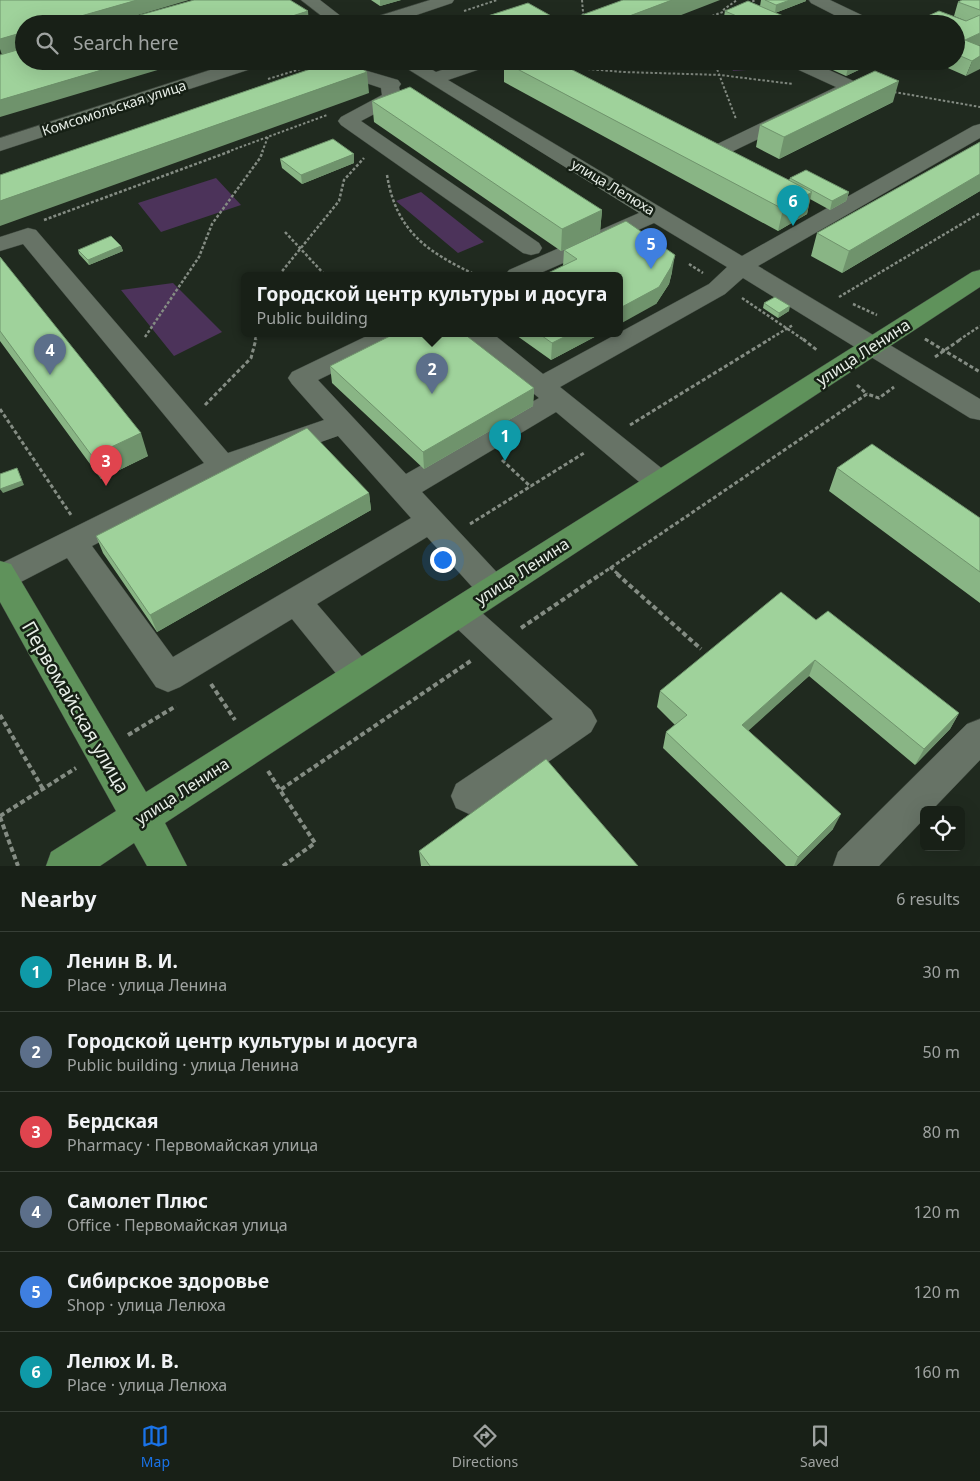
<!DOCTYPE html>
<meta charset="utf-8">
<style>
:root{--surface:#182017;--page:#212820;--text:#f1f3f6;--muted:#9fa3a1;--line:#363e36;--accent:#1a73e8}
body{margin:0;font-family:"Noto Sans",sans-serif;background:var(--page);color:var(--text)}
.controls{position:absolute;right:15px;bottom:15px;display:grid;overflow:hidden;border-radius:8px;box-shadow:0 5px 20px #0002}
.controls button{width:45px;height:45px;display:grid;place-items:center;padding:0;border:0;border-bottom:1px solid var(--line);background:var(--surface);color:var(--text);font:25px sans-serif}
.you{position:absolute;left:442px;top:559px;width:18px;height:18px;margin:-12px;border:4px solid #fff;border-radius:50%;background:#1a73e8;box-shadow:0 0 0 8px #1a73e833}
.badge{display:grid;place-items:center;width:32px;height:32px;border-radius:50%;background:var(--accent);color:#fff;font-size:16px;font-weight:700}
.pin{position:absolute;translate:-50% -41px;filter:drop-shadow(0 1px 2px #0008)}
.pin::after{content:'';position:absolute;top:26px;width:18px;height:15px;background:inherit;clip-path:polygon(0 0,100% 0,50% 100%)}
.popup{position:absolute;left:241px;top:272px;width:382px;height:65px;box-sizing:border-box;display:grid;place-content:center;border-radius:8px;background:var(--surface);filter:drop-shadow(0 1px 4px #0005);font-size:16px;white-space:nowrap;color:var(--muted)}
.popup b{font-size:19px;color:var(--text)}
.popup::after{content:'';position:absolute;left:50%;top:100%;margin-left:-10px;border:10px solid transparent;border-top-color:var(--surface)}
.list{margin:0;padding:0;list-style:none}
h2{display:flex;justify-content:space-between;align-items:center;height:65px;margin:0;padding:0 20px;font-size:21px}
h2 small{font-size:16px;font-weight:400;color:var(--muted)}
.list li{display:grid;grid-template-columns:32px 1fr auto;gap:15px;align-items:center;box-sizing:border-box;height:80px;padding:0 20px;border-top:1px solid var(--line)}
.list b{display:block;font-size:19px;white-space:nowrap}
.list p{margin:0;font-size:16px;white-space:nowrap;color:var(--muted)}
.list em{font-size:16px;font-style:normal;color:var(--muted)}
.icon{flex:none;width:28px;height:28px;fill:none;stroke:currentColor;stroke-width:2;stroke-linecap:round;stroke-linejoin:round}
.map{position:relative;flex:none;width:980px;height:866px;overflow:hidden}
.search{position:absolute;background:var(--surface);box-shadow:0 5px 20px #0002;left:15px;right:15px;top:15px;height:55px;display:flex;align-items:center;gap:12px;box-sizing:border-box;padding:0 18px;border-radius:28px;color:var(--muted);font-size:19px}
.sheet{height:545px;background:var(--surface)}
nav{display:flex;justify-content:space-around;align-items:center;box-sizing:border-box;height:70px;border-top:1px solid var(--line);background:var(--surface);font-size:14px;color:var(--muted)}
nav a{display:grid;justify-items:center;gap:2px}
nav .on{color:var(--accent)}
.map>svg:first-child{display:block}
.green{fill:#4c335a}
.lines{fill:none;stroke-linecap:round;stroke-linejoin:round}
.minor-casing{stroke:#3e473e;stroke-width:1}
.major-casing{stroke:#3e473e;stroke-width:1}
.path-far3{stroke:#848c83;stroke-width:2;stroke-dasharray:2.5 2;stroke-linecap:butt}
.path-far2{stroke:#848c83;stroke-width:2.5;stroke-dasharray:3 2;stroke-linecap:butt}
.path-far1{stroke:#848c83;stroke-width:3;stroke-dasharray:4 2.5;stroke-linecap:butt}
.path{stroke:#848c83;stroke-width:4;stroke-dasharray:5 3;stroke-linecap:butt}
.minor{fill:#677366;fill-rule:evenodd}
.major{fill:#5f925b;fill-rule:evenodd}
.wall{fill:#89b585}
.shaded-wall{fill:#6f936c}
.building{fill:#9fd29b;stroke:#6f936c}
.labels{text-anchor:middle;stroke-width:5;stroke-linejoin:round;paint-order:stroke}
.far-street-label{font-size:14px;fill:#e7eee7;stroke:#162015}
.street-label{font-size:16px;fill:#e7eee7;stroke:#162015}
.near-street-label{font-size:19px;fill:#e7eee7;stroke:#162015}
</style>
<div class="map">
<svg width="980" height="866" viewBox="0 0 980 866">
<rect width="100%" height="100%" fill="#202a1f"/>
<path class="green" d="M729 61H772L786 67 733 71Z
M216 178 241 205 161 232 138 203Z
M421 192 484 242 458 253 396 201Z
M173 283 222 332 174 356 121 290Z"/>
<g class="lines">
<g class="minor-casing">
<path id="minor" d="M301 0H320L351 24H332Z
M430 0H454L452 3 390 24H364L366 20Z
M809 0H830L872 20 874 24H852L811 3Z
M238 61H266L263 65 0 151V138Z
M395 61H417L436 72 468 61H495L492 65 448 80 742 256 973 126 980 124V138L758 266 980 399V420L970 418 743 278 725 294 560 387 670 475 674 483 670 491 660 494 650 491 556 412 422 492 505 581 510 590 505 599 494 603 483 599 427 537 317 604 371 667 376 677 371 687 359 692 347 687 292 619 180 687 168 692 156 687 67 558 13 586 0 589V564L204 463 23 244 0 251V237L28 228 36 230 228 453 324 420 292 384 288 378 292 372 373 333H405L402 339 318 380 406 474 539 398 467 339 464 333H492L543 374 709 284 727 267 654 223 536 275H505L509 270 639 213ZM338 436 411 518 173 657 92 546 233 473Z
M785 61H809L858 83 860 87 858 91 723 156 716 158 709 156 706 152 709 148 836 87 788 65Z
M340 63 398 80 401 84 399 87 401 97 399 101 361 121 539 243 542 248 539 253 531 255 523 253 341 125 338 121 341 117 382 95 381 88 339 74H326L323 70 326 66Z
M460 599 471 603 591 710 597 721 591 732 482 808 469 814 456 808 451 796 456 784 553 719 449 621 444 612 449 603Z
M980 719V760L932 810H924V819L879 866H833L838 852 967 724Z"/>
</g>
<g class="major-casing">
<path id="major" d="M980 270V287L165 823 187 866H147L134 843 100 866H46L51 852 116 811 0 602V561L11 564 146 792 972 272Z"/>
</g>
<path class="path-far3" d="M582 0 584 24
M748 3 756 0
M723 10 737 0
M464 11 497 0
M691 24 728 10
M714 24 718 13
M714 61 736 119
M565 67 623 72 720 75 793 84
M576 67 591 61
M268 79 310 66
M894 92 980 107
M227 152 327 115
M262 152 268 137"/>
<path class="path-far2" d="M387 175C396 231 427 252 476 275
M44 220 231 151
M285 232 325 275
M689 264 703 273
M279 275 339 201 344 180 364 158
M839 297 980 213
M742 298 804 340
M853 304 877 315
M145 337 199 257 212 224 260 158 263 151
M925 339 927 340
M255 340 257 333
M768 340 793 325
M959 340 980 326"/>
<path class="path-far1" d="M803 339 818 351
M925 339 980 372
M935 357 961 339
M857 385 867 394
M205 405 251 358 256 339
M0 409 71 515
M630 425 770 339
M502 460 531 487
M470 524 584 453
M610 567 619 575
M600 575 867 394 879 398 894 387"/>
<path class="path" d="M617 574 701 649
M521 628 601 574
M211 684 235 720
M0 715 43 789
M128 735 176 706
M268 771 280 790
M0 816 76 768
M0 817 18 866
M283 866 315 843 280 790 472 660"/>
<use href="#minor" class="minor"/>
<use href="#major" class="major"/>
</g>
<path class="wall" d="M371 0H401L380 6Z
M761 0H806V1L775 13 802 24H727L723 22 725 11 760 6Z
M980 0V45H979L966 76 932 61H956V24H917V21H966L954 16 958 2Z
M140 15 309 24H142Z
M813 61H870L869 65 846 76Z
M504 62 789 180 790 178 849 192 846 201 830 210 810 199 807 214 778 231 504 82Z
M372 101 602 210 600 232 561 251 374 122Z
M893 102 779 159 756 147 760 125Z
M980 142V191L842 273 811 256 817 233Z
M280 159 354 163 302 184 282 168Z
M121 246 123 251 89 265 79 254 78 250Z
M564 250 672 272 669 284 656 304 563 266Z
M0 257 148 456 101 479 0 341Z
M764 303 789 311 778 318 763 308Z
M513 333H602L551 360Z
M330 366 534 388 533 406 424 469 332 383Z
M837 468 980 518V603L829 491Z
M369 493 371 510 157 632 103 553 96 536Z
M816 620 959 713 950 729 915 765 809 676 748 730 833 829 796 866H786L663 748 666 732 675 725 657 707 660 691Z
M419 851 638 866H421Z"/>
<path class="shaded-wall" d="M137 0H189L108 24H53Z
M380 0H401L380 6Z
M672 0H720L658 24H608Z
M790 0H806V1L775 13 776 5Z
M308 11 309 24H267Z
M553 17V24H531Z
M24 32V48L2 55 0 49V39Z
M980 33V45L960 55 965 40Z
M980 56V69L966 76 972 61Z
M132 61H160L161 69 0 117V100Z
M855 61H870L869 65 846 76 849 64Z
M367 72 369 93 0 226V201Z
M899 81 893 102 779 159 784 137Z
M354 154V163L302 184 301 175Z
M980 174V191L842 273 849 251Z
M812 192 807 214 778 231 783 209Z
M849 192 846 201 830 210 832 201Z
M602 210 600 232 561 251 562 229Z
M121 246 123 251 89 265 88 260Z
M675 255 672 272 669 284 656 304 620 324V308Z
M790 306 789 311 778 318 779 313Z
M572 333H602L551 360 552 343Z
M534 388 533 406 424 469 423 452Z
M141 433 148 456 101 479 92 456Z
M17 468 24 485 3 493 0 489Z
M369 493 371 510 157 632 150 615Z
M815 660 809 676 737 741 742 725Z
M959 713 950 729 915 765 924 749Z
M841 814 833 829 796 866H794L798 857Z"/>
<path class="building" d="M0 0H137L53 24H24V32L0 39Z
M194 0H290L308 11 267 24H152L140 15Z
M623 0H672L608 24H557Z
M765 0H790L776 5Z
M962 0H980V10L958 2Z
M748 1 802 24H755L725 11Z
M528 3 553 17 531 24H463Z
M939 11 966 21 980 15V33L965 40 980 46V56L972 61 956 54V24H925L917 21Z
M120 22 123 24H112Z
M24 48V61H132L0 100V55Z
M334 61H350L367 72 0 201V175Z
M505 61H555L812 192 783 209 504 62Z
M843 61H855L849 64Z
M875 71 899 81 784 137 760 125Z
M410 87 602 210 562 229 372 101Z
M333 139 354 154 301 175 280 159Z
M980 142V174L849 251 817 233Z
M806 170 849 192 832 201 790 178Z
M626 221 675 255 671 267 659 287 620 308V275H544L577 259 564 250Z
M111 236 121 246 88 260 78 250Z
M0 257 141 433 92 456 0 331Z
M775 297 790 306 779 313 764 303Z
M396 333H463L534 388 423 452 330 366Z
M538 333H572L552 343Z
M307 428 369 493 150 615 96 536Z
M872 444 980 518V572L837 468Z
M17 468 22 481 0 489V474Z
M781 592 816 620 828 611 959 713 924 749 815 660 742 725 841 814 798 857 666 732 687 715 660 691Z
M546 759 638 866H430L419 851Z"/>
<g class="labels">
<g class="far-street-label">
<text transform="translate(114 108) rotate(-18)" y="5">Комсомольская улица</text>
<text transform="translate(613 187) rotate(31)" y="5">улица Лелюха</text>
</g>
<g class="street-label">
<text transform="translate(863 352) rotate(-33)" y="6">улица Ленина</text>
<text transform="translate(522 571) rotate(-33)" y="6">улица Ленина</text>
<text transform="translate(182 791) rotate(-33)" y="6">улица Ленина</text>
</g>
<g class="near-street-label">
<text transform="translate(76 707) rotate(60)" y="7">Первомайская улица</text>
</g>
</g>
</svg>
<div class="controls">
<button><svg class="icon" aria-label="locate" viewBox="0 0 24 24"><circle cx="12" cy="12" r="6"/><path d="M12 2v4M12 18v4M2 12h4M18 12h4"/></svg></button>
</div>
<div class="you"></div>
<div class="pin badge" style="left:505px;top:461px;background:#0f9aa8">1</div>
<div class="pin badge" style="left:432px;top:394px;background:#5c6f8a">2</div>
<div class="popup"><b>Городской центр культуры и досуга</b>Public building</div>
<div class="pin badge" style="left:106px;top:486px;background:#e0444e">3</div>
<div class="pin badge" style="left:50px;top:375px;background:#5c6f8a">4</div>
<div class="pin badge" style="left:651px;top:269px;background:#3f7fe0">5</div>
<div class="pin badge" style="left:793px;top:226px;background:#0f9aa8">6</div>
<div class="search"><svg class="icon" aria-label="search" viewBox="0 0 24 24"><circle cx="10" cy="10" r="6"/><path d="M15 15l6 6"/></svg>Search here</div>
</div>
<section class="sheet">
<h2>Nearby<small>6 results</small></h2>
<ul class="list">
<li><span class="badge" style="background:#0f9aa8">1</span><div><b>Ленин В. И.</b><p>Place · улица Ленина</p></div><em>30 m</em></li>
<li><span class="badge" style="background:#5c6f8a">2</span><div><b>Городской центр культуры и досуга</b><p>Public building · улица Ленина</p></div><em>50 m</em></li>
<li><span class="badge" style="background:#e0444e">3</span><div><b>Бердская</b><p>Pharmacy · Первомайская улица</p></div><em>80 m</em></li>
<li><span class="badge" style="background:#5c6f8a">4</span><div><b>Самолет Плюс</b><p>Office · Первомайская улица</p></div><em>120 m</em></li>
<li><span class="badge" style="background:#3f7fe0">5</span><div><b>Сибирское здоровье</b><p>Shop · улица Лелюха</p></div><em>120 m</em></li>
<li><span class="badge" style="background:#0f9aa8">6</span><div><b>Лелюх И. В.</b><p>Place · улица Лелюха</p></div><em>160 m</em></li>
</ul>
</section>
<nav>
<a class="on"><svg class="icon" aria-label="map" viewBox="0 0 24 24"><path d="M3 6l6-2 6 2 6-2v14l-6 2-6-2-6 2zM9 4v14M15 6v14"/></svg>Map</a>
<a><svg class="icon" aria-label="directions" viewBox="0 0 24 24"><path d="M12 3l9 9-9 9-9-9zM9 14v-3h6M13 9l2 2-2 2"/></svg>Directions</a>
<a><svg class="icon" aria-label="saved" viewBox="0 0 24 24"><path d="M7 4h10v16l-5-4-5 4z"/></svg>Saved</a>
</nav>
